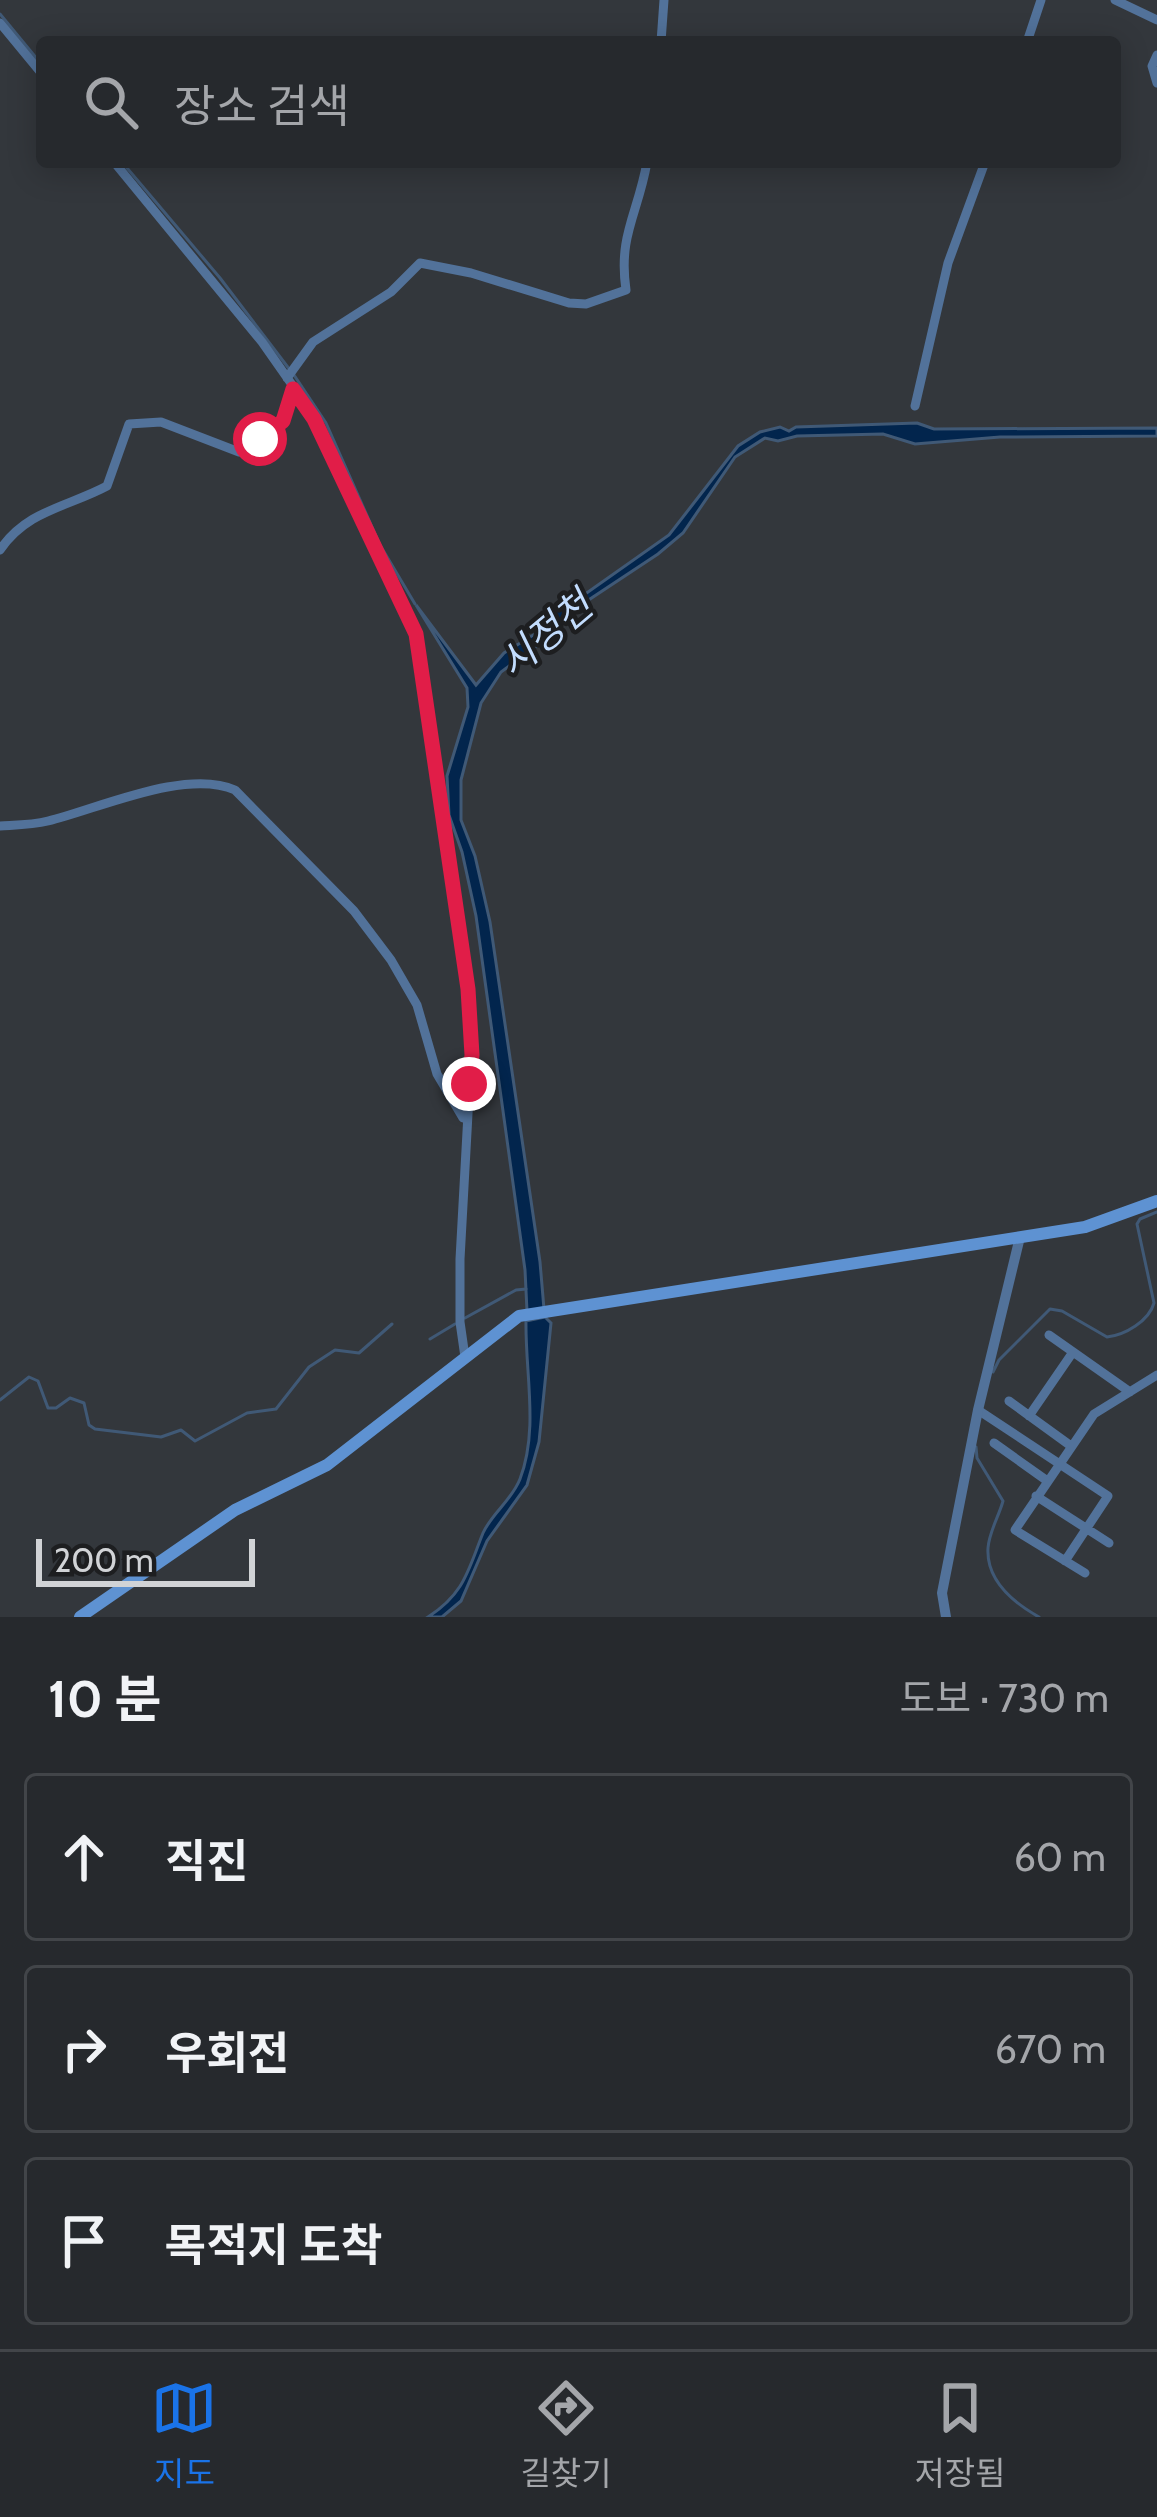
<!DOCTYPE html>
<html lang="ko">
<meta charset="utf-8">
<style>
:root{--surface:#26292d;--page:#323539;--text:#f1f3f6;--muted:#a4a6aa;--line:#424549;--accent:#1a73e8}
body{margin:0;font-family:Cabin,"Noto Sans KR",sans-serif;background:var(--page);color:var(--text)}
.scale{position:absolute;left:36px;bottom:30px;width:219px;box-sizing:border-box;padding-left:12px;border:6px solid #d1d3d6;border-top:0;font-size:33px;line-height:42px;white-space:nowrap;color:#d1d3d6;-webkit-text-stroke:9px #1d1e20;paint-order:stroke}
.stop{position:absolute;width:36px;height:36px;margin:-27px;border:9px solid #e11d48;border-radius:50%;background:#fff}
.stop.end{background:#e11d48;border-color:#fff;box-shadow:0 3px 12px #0008}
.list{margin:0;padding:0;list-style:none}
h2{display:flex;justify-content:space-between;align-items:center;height:156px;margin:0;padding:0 48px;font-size:51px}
h2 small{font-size:39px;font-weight:400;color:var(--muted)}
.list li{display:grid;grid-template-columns:78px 1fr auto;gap:36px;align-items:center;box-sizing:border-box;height:168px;margin:0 24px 24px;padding:0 24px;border:3px solid var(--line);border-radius:12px}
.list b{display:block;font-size:45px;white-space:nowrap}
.list em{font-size:39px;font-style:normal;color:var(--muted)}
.icon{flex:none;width:66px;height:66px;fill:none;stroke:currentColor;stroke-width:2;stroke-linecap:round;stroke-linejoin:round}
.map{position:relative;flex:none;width:1157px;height:1617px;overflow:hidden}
.search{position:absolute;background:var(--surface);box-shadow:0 6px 30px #0003;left:36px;right:36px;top:36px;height:132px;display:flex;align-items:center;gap:30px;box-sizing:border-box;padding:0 42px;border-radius:12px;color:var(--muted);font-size:45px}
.sheet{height:732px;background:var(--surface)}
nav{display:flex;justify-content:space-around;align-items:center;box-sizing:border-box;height:168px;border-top:3px solid var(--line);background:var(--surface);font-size:33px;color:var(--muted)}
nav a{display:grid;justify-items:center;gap:6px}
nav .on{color:var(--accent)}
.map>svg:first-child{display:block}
.water{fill:#02254d;stroke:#405976;stroke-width:3}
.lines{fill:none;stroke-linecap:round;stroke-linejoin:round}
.stream{stroke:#405976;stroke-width:3}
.minor{stroke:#52729a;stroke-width:9}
.tertiary{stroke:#52729a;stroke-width:10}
.secondary{stroke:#5e92d2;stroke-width:12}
.route{stroke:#e11d48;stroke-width:15}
.labels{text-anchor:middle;stroke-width:9;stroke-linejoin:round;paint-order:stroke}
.water-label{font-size:39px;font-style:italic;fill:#c2dcfd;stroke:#1d1e20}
</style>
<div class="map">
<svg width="1157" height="1617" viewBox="0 0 1157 1617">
<rect width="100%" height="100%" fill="#33373c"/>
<path class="water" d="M917 423 934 429 1157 428V436L1000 437 915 444 883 434 797 436 778 441 765 438 735 457 683 533 658 554 569 613 538 645 501 672 481 703 461 780V820L475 856 490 922 540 1262 544 1309 527 1311 525 1270 476 916 462 852 449 815 447 776 468 707 467 688 416 605 476 685 504 653 540 631 554 609 581 597 669 535 738 446 760 432 780 427 789 431 796 427Z
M545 1317 551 1323 539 1442 527 1485 487 1541 461 1601 442 1617H428C465 1593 468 1570 483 1533 492 1513 512 1500 520 1479 539 1429 525 1373 526 1321Z"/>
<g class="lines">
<path class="stream" d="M0 14 42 65
M122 162 220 278 290 370
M294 375 326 423 380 545 415 604
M465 1318 516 1290 526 1289
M430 1339 455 1324
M993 1372 999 1360 1050 1309 1062 1311 1107 1337C1125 1335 1149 1321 1154 1303L1137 1224 1140 1219 1157 1212
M0 1400 29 1377 38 1381 48 1408H56L70 1398 84 1403 89 1425 95 1429 161 1437 181 1430 195 1441 247 1413 276 1409 309 1367 335 1350 359 1353 392 1324
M976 1447 977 1458 1003 1501C999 1516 989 1532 988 1548 986 1581 1014 1603 1039 1617"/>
<path class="minor" d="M1115 0 1157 20
M0 23 42 74
M661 42 664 0
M1027 42 1041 0
M1157 55 1152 66 1157 83
M114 162 262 342 302 399 416 634 465 965 472 1041 460 1259V1322L465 1357
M287 378 313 342 391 292 420 263 471 273 569 303 586 304 626 290C618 235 638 214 647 162
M915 406 948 263 985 162
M0 550C27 510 68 507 107 486L129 424 161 422 239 452 283 421 293 389
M0 826C16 825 32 825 48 821 98 809 186 768 235 790L354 911 391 960 417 1005 437 1074 463 1118
M1049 1335 1130 1392
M1009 1401 1071 1446
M978 1410 1108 1496 1065 1561
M1029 1416 1073 1352
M994 1443 1046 1480
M1036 1496 1109 1543
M1085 1573 1015 1530 1094 1414 1157 1375"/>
<path class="tertiary" d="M946 1617 942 1593 978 1410 1020 1237"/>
<path class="secondary" d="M80 1617 235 1510 327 1465 519 1316 1085 1227 1157 1201"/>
</g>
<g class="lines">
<path class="route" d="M260 439 283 421 293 389 314 419 416 634 468 989 472 1055 469 1084"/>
</g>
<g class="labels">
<g class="water-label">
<text transform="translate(545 634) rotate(-40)" y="14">시정천</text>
</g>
</g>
</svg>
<div class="scale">200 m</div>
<div class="stop" style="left:260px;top:439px"></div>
<div class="stop end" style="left:469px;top:1084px"></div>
<div class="search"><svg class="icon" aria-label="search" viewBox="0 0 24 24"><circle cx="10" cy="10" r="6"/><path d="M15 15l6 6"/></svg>장소 검색</div>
</div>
<section class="sheet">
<h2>10 분<small>도보 · 730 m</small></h2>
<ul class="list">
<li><svg class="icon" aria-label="ahead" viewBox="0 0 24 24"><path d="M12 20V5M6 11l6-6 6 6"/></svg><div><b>직진</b></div><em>60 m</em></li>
<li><svg class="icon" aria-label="right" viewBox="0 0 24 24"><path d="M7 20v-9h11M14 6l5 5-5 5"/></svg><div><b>우회전</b></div><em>670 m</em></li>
<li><svg class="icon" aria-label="arrive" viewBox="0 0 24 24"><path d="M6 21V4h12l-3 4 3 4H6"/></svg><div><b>목적지 도착</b></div></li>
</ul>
</section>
<nav>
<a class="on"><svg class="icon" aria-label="map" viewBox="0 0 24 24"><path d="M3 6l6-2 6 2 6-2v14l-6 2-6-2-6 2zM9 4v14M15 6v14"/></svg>지도</a>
<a><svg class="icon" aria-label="directions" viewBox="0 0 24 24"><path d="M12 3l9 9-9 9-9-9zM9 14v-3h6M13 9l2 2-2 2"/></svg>길찾기</a>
<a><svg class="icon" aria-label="saved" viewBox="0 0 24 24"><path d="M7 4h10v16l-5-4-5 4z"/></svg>저장됨</a>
</nav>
